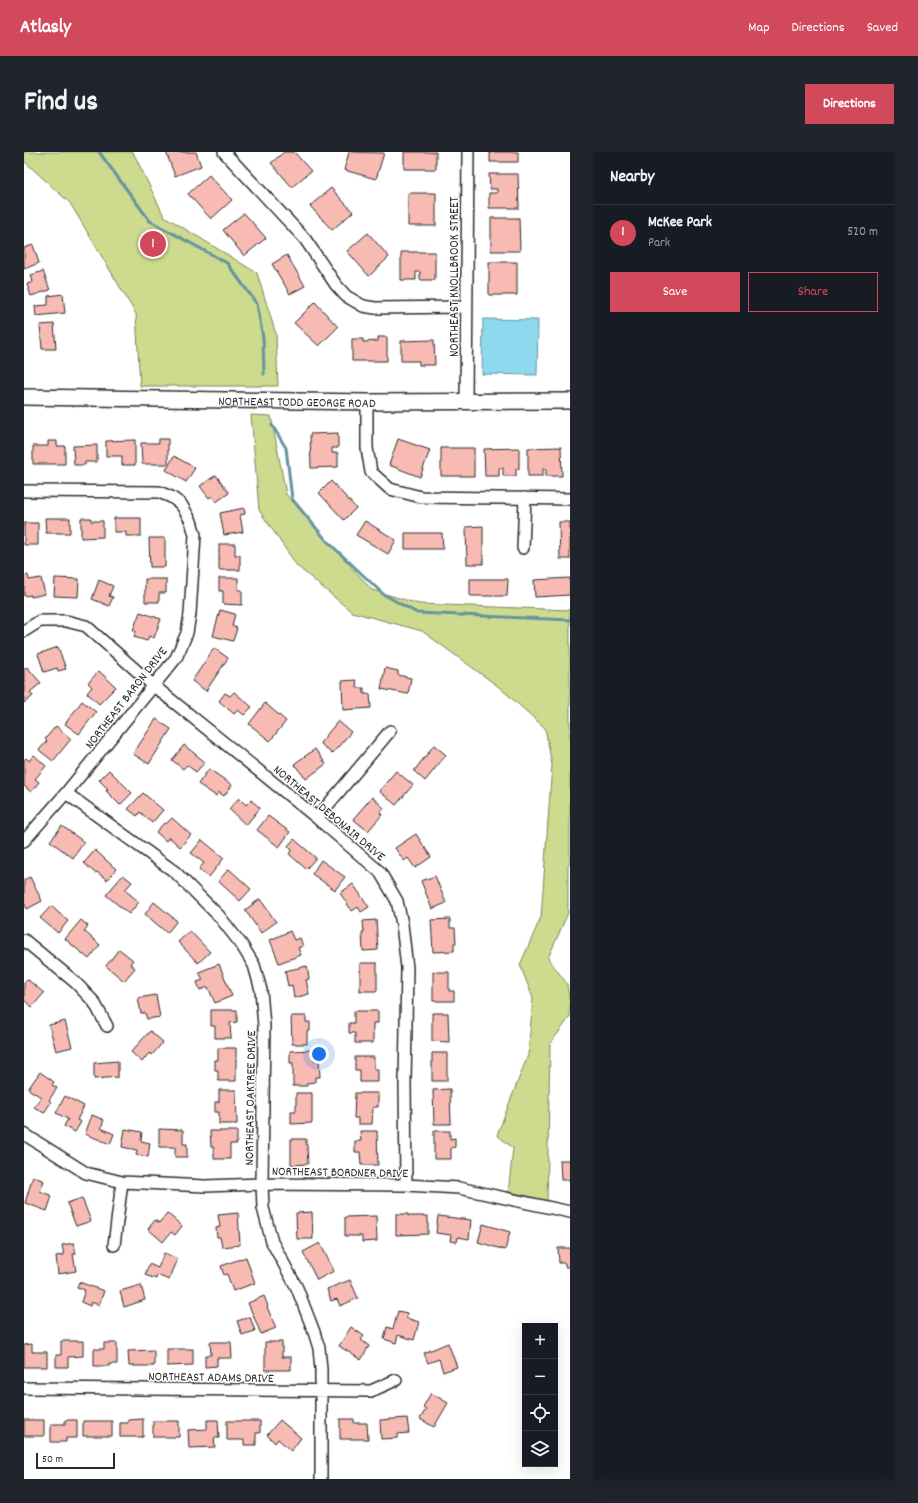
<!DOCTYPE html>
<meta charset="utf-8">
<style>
:root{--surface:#171b24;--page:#20242c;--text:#f1f3f6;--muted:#9ea1a6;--line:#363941;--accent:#d1495b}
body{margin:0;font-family:Dekko,sans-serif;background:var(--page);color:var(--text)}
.controls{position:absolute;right:12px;bottom:12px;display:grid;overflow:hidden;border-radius:0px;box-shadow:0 4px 16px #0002}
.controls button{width:36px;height:36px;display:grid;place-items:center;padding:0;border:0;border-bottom:1px solid var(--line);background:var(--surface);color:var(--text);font:20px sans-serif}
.scale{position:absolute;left:12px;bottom:10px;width:79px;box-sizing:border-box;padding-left:4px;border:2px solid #2b2b2b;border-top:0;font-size:11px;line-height:14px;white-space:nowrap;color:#2b2b2b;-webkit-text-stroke:3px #fff;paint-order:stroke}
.you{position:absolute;left:295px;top:902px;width:14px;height:14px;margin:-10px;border:3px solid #fff;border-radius:50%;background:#1a73e8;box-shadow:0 0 0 6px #1a73e833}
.badge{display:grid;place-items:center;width:26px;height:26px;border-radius:50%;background:var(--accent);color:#fff;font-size:13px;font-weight:700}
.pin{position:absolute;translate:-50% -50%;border:2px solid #fff;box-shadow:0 1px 4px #0006}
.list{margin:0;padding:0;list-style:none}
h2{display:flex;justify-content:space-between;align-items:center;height:52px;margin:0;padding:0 16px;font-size:17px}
h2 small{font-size:13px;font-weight:400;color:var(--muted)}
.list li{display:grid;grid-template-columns:26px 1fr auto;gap:12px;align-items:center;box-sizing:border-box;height:56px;padding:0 16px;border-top:1px solid var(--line)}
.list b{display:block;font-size:15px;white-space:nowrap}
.list p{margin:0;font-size:13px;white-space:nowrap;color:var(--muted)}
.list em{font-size:13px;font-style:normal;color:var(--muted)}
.actions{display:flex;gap:8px;padding:12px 16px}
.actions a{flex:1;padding:9px 0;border:1px solid var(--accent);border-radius:0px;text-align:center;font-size:14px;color:var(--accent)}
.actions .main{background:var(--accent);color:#fff}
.icon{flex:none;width:22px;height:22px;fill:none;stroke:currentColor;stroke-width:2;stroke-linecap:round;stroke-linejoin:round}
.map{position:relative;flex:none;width:546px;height:1327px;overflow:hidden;border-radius:0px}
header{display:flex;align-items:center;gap:24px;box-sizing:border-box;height:56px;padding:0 20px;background:var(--accent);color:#fff}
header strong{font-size:19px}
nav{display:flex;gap:22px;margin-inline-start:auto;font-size:14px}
.intro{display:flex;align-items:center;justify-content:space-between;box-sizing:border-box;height:96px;padding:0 24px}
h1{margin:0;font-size:28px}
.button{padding:10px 18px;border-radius:0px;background:var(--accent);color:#fff;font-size:14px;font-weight:700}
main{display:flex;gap:24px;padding:0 24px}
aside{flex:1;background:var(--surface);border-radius:0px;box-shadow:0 4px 16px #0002}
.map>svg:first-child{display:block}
.green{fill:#ccdb8e;stroke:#7c835c}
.water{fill:#8dd9ed;stroke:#66939f}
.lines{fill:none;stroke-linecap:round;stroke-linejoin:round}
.stream{stroke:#66939f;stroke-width:3}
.building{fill:#f7bbb4;stroke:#2b2b2b}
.street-casing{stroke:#2b2b2b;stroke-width:14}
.secondary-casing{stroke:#2b2b2b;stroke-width:18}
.street{stroke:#fff;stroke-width:11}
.secondary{stroke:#fff;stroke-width:15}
.labels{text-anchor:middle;stroke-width:3;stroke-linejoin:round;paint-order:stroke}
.street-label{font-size:13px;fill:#2b2b2b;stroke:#fff}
</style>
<header>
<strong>Atlasly</strong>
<nav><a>Map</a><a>Directions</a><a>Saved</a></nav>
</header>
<div class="intro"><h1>Find us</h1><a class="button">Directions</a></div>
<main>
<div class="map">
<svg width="546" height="1327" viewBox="0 0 546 1327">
<rect width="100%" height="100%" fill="#fff"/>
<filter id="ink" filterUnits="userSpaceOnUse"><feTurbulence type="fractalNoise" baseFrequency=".025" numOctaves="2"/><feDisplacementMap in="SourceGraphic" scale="8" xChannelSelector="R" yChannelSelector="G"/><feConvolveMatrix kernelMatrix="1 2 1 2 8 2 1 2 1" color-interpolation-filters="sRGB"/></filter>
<g filter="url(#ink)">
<path class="green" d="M0 0H109L140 64 233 121 252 182 254 234H116L112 162 46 51 0 9Z
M227 263 247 264 262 342 348 438 395 452 546 458V711L544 714V761L524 806 543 832 546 853V865L526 892 523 1053 484 1042 489 996 473 983 504 903 509 846 496 813 517 765 528 613 521 576 475 535 398 479 328 460 273 414 235 358Z"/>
<path class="water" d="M459 167 514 168 513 223 458 222Z"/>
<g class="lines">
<path class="stream" d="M75 0 126 69 203 111 233 152 239 186 240 222
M248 273 262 296 268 347 303 389 359 442 393 461 546 468"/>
</g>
<path class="building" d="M142 0H172L177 14 151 24Z
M260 0H270L287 19 268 35 247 11Z
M325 0 360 1 352 27 320 18Z
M380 0H412V17H380Z
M466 0H494V10H466Z
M465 22H494L495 56H465V41H473V37H466Z
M185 23 208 48 187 67 164 42Z
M307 36 329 60 308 78 286 54Z
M384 41H412V74H384Z
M220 61 242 86 220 104 199 78Z
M467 66H495L496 99H467Z
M344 81 365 105 345 124 323 99Z
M9 93 15 111 0 117V96Z
M377 100H411V128H396V120H392V128H377Z
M263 103 281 134 266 142 248 112Z
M465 110H493V143H465Z
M19 119 26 138 7 144 3 132 9 130 7 123Z
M39 142 41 161 12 164 11 154 24 153V144Z
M291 150 314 175 295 194 270 171Z
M30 172 32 197H18L16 173Z
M354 185H363V209H328V187H339V190L354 189Z
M410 188 411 213H395V209H377V189Z
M314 281V296H308V301H314V315L287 316 286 282Z
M135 287H144V312H118L117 291H135Z
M374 287 406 298 396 325 365 313Z
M111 288V313H98V304H82V289Z
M24 289H33V294H41V312H9V294H24Z
M73 293V310H61V313H50L49 294Z
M537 295 538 324H522V317H519V324H504V296Z
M417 296H450V324H417Z
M495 296V317H492V324H479V316H475V324H461L460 297Z
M150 304 171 316 162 330 142 318Z
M192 323 205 341 192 350 188 344 185 346 176 334Z
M307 329 332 356 320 368 295 341Z
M220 356 221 362 216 363 219 380 200 383 196 361Z
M21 366H46V381H22Z
M57 366H67V369H79V385L57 386Z
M90 366H117V384H102V380H90Z
M341 369 372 388 364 402 332 383Z
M535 370H546V407H536Z
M0 371H14V393H0Z
M459 374V412H443L442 375Z
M381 381H418L419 397H381Z
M125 386H141V415H126Z
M195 392H211V403H216V418H195Z
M4 423 5 428 17 426 21 442 7 445V443L0 444V424Z
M31 426 55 427 54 445 30 444Z
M195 426H214V438H218V453L199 452V439H195Z
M546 426V443L511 445 510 428Z
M121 427H142V441H135V450H121Z
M446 427H484L483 444H446Z
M75 428 89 434 85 444 89 445 85 454 68 447Z
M196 458 211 462 208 474 213 476 209 489 189 484Z
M116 460 137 467 130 486 125 484 123 489 110 485 112 479 109 478Z
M34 495 42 517 34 519 33 516 20 520 14 502Z
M190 496 204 506 182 539 168 529Z
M3 515 17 531 6 540 9 544 0 551V517Z
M361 516 374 519V523L387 526 384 542 357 537Z
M75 519 92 535 75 552 63 541 68 535 64 531Z
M332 528 333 536H340V542H346L347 556 319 558 318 529Z
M210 540 228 555 220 563 214 558 210 562 195 549 201 541 206 544Z
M58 549 72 560 55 582 41 572Z
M241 551 262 569 246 589 225 572Z
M132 567 147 577 125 612 109 602Z
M314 569 327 580 308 602 296 591Z
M32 574 47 587 29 609 15 598 23 589 21 587Z
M160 593 181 610 172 620 163 613 159 617 148 608Z
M410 593 422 603 401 629 390 619Z
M291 597 302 612 282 627 270 612Z
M10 603 22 614 11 627 15 630 7 640 0 634V608L2 606 5 609Z
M185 617 208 633 200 644 194 640 192 644 174 632Z
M85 618 108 641 96 653 82 639 84 637 75 628Z
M372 619 389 633 372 653 355 639Z
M119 641 139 658 128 671 116 660 113 664 104 657Z
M348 645 360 656 356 661 358 663 344 679 329 667Z
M215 646 222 653 227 648 236 656 222 673 205 657Z
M244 664 266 680 255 695 233 678Z
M148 666 167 683 156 695 145 685 142 689 132 680 140 671 142 672Z
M38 674 60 690 49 706 26 689Z
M392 682 407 705 391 716 384 706 380 709 371 696Z
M270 687 292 706 282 717 265 702 268 698 264 694Z
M178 688 200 706 185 725 175 717 180 711 167 701Z
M71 698 92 717 83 728 73 720 71 721 60 711Z
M297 708 321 725 311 738 288 722Z
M205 717 227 737 216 749 194 729Z
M99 723 108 730 101 738 115 750 105 762 82 743Z
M411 724 422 751 408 757 397 729Z
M6 725 18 749 3 757 0 750V728Z
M329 732 345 755 337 760 334 755 328 759 316 741Z
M236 747 252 770 237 781 221 758Z
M130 750 153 769 143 781 121 762Z
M27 754 44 769 34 781 16 766Z
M426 767V776H431L432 791H430V799L409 800 407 768Z
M57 768 64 774 60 779 76 793 65 807 41 787Z
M352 768 354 798 339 799 338 780H340L339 769Z
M166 779 186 800 174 811 154 790Z
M266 779 270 788 276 786 279 794 274 796 277 803 255 811 246 788Z
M95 797 109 808 106 812 111 816 100 829 82 814Z
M336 811H353V839H336Z
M195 812 208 844 191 851 184 835 176 838 173 830 179 828 175 820Z
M283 814 285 827 282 828 285 842 270 846 268 833 264 834 261 819Z
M409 820H425V839H430V849H409Z
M3 827 20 841 8 855 0 848V831Z
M132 843 136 865 123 867 121 861H117L114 846Z
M187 858H213V870L206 871 207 886H191V874H187Z
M330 859H354V871H349V891H331V881H325V871H330Z
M408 861H424L425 890 408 889Z
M267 864H282V870H286V879H283V892H268Z
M41 869 48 895 32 899 25 873Z
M126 879 139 890 128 903 125 901 118 910 107 900Z
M194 896H212V929H194V918H191V908H194Z
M290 898V908H295L296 925H291V930L283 931V934H269V911H266V899Z
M408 901H423V929H408Z
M331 905H350V917H354V930H336V918H331Z
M94 909V925L70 927V911Z
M16 920 30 930 28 933 33 936 25 948 27 950 20 961 10 955 17 945 4 937Z
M426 937 427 972H410L409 938Z
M195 938H212L213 972H195V960H191V950H195Z
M272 941H288V971L267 972V959H272Z
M331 941H354V955H349L348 972H334V966H330Z
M41 944 60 954 53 968 57 970 51 980 40 974 44 967 32 961Z
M68 963 80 968 77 976 90 982 86 992 61 982Z
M101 977 118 980 117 989 126 991 124 1005 112 1003 113 998 98 995Z
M135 977 159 978V992H163V1005H151V995H135Z
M186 979H213V992H206V1007H190V995H187Z
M336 979H353L354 1013H337L336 1000H331V989H337Z
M410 979H426V987L431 986V995L427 996V1007H410Z
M267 987H282V993H283L284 1012 267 1013Z
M536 1008H546V1028H537Z
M9 1024 20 1029 16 1039 28 1044 23 1059 1 1051Z
M58 1046 67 1069 52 1074 43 1051Z
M288 1060 289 1087H273L272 1061Z
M143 1061 158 1074 151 1083 147 1080 139 1090 124 1077 131 1068 135 1071Z
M214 1061 216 1093 198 1095 196 1085H193L192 1076 196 1075 194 1063Z
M372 1062H384V1064H404V1082L372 1083Z
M352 1064 353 1089 338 1090V1084H321V1065Z
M414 1064 447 1068 445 1087 434 1085 433 1090 426 1089 427 1083 412 1081Z
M459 1072 486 1080 481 1098 454 1090Z
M50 1091 52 1102H49L52 1119 34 1122 32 1104 40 1103 38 1093Z
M296 1091 310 1119 293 1128 279 1100Z
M534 1096H546V1115H541V1111H535Z
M140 1101 154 1107 145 1128 133 1123 132 1127 121 1123 125 1112 134 1116Z
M222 1105 231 1131 209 1139 203 1122 200 1123 197 1114Z
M326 1128 334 1146 316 1154 313 1147 307 1149 303 1137Z
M55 1130 80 1139 75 1153 67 1150 66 1154 57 1150 61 1138 53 1135Z
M117 1133 121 1148 100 1155 96 1139Z
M240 1144 244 1154 243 1155 252 1176 237 1182 224 1151Z
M374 1159 383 1161 382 1166 395 1170 390 1188 374 1183 372 1191 360 1187 363 1175 369 1177Z
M226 1165 231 1179 218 1183 213 1169Z
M327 1175 340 1184 337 1188 345 1194 337 1208 315 1194Z
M37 1189H59V1204L44 1205V1215H32V1203H37Z
M186 1190H207L208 1206H193V1214L181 1215V1203H187Z
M241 1190H258V1205H267V1218H241Z
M80 1191H93V1212H85V1214H70V1197H80Z
M424 1191 433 1215 419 1220 415 1207 404 1211 400 1201Z
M8 1192V1200H23V1215H0V1193Z
M143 1197H169V1213L143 1214Z
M130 1198V1214H105L104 1199Z
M407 1241 424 1251 410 1275 396 1267 402 1257 399 1255Z
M383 1266 385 1281 374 1282V1286L357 1287 356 1268Z
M119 1267V1285H96V1271H104V1268Z
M316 1267H330V1271H343L344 1287H316Z
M0 1268H20V1284H0Z
M41 1268H53V1286H42V1290H27V1272H41Z
M183 1268H194L195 1286H190L191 1295 165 1296 164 1278 183 1277Z
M256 1268 277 1286 267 1299 254 1287 251 1291 243 1283Z
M59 1269H88V1284H59Z
M129 1269H155V1285H129Z
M203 1269H236V1281H232V1293H220V1288H203Z"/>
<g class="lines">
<g class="street-casing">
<path id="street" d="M200 0 281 87 312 133 322 144 339 154 351 156 442 155
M343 250V296L347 320 366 337 397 345 546 347
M442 250 444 0
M0 339 135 340 147 345 157 352 167 369 171 383 166 462 163 481 152 506 42 641 0 689
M499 396 501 346
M0 479 16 469H42L62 474 130 534 293 666 356 720 373 749 378 772 383 816 381 931 382 1033
M42 641 151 720 195 764 217 792 230 813 237 838 240 874 238 1032 239 1056 248 1090 273 1136 290 1180 295 1196 297 1217V1327
M293 666 366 579
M0 788 51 830 70 850 83 874
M0 982 62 1021 98 1030 181 1034 238 1032 382 1033 435 1036 546 1060
M90 1093 98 1030
M0 1236 347 1239 372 1228"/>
</g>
<g class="secondary-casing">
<g id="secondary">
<path id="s1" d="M0 245 343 250 546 249"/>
</g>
</g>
<use href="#street" class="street"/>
<use href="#secondary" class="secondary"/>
</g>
</g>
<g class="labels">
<g class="street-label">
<text transform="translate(429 125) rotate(-90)" y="5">NORTHEAST KNOLLBROOK STREET</text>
<text dy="5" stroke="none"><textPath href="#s1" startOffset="273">NORTHEAST TODD GEORGE ROAD</textPath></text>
<text transform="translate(101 545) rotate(-52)" y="5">NORTHEAST BARON DRIVE</text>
<text transform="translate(306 660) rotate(40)" y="5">NORTHEAST DEBONAIR DRIVE</text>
<text transform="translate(225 946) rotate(-89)" y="5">NORTHEAST OAKTREE DRIVE</text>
<text transform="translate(316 1019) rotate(1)" y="5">NORTHEAST BORDNER DRIVE</text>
<text transform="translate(187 1224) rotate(1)" y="5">NORTHEAST ADAMS DRIVE</text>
</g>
</g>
</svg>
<div class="controls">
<button>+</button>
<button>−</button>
<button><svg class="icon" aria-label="locate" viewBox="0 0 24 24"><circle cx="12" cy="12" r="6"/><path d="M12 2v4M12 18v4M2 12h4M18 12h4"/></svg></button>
<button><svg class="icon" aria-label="layers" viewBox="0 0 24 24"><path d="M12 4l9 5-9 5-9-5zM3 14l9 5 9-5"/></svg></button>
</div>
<div class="scale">50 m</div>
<div class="you"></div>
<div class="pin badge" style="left:129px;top:92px">1</div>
</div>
<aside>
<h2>Nearby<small></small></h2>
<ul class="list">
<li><span class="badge">1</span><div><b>McKee Park</b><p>Park</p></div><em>520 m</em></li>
</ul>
<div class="actions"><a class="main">Save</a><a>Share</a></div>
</aside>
</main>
